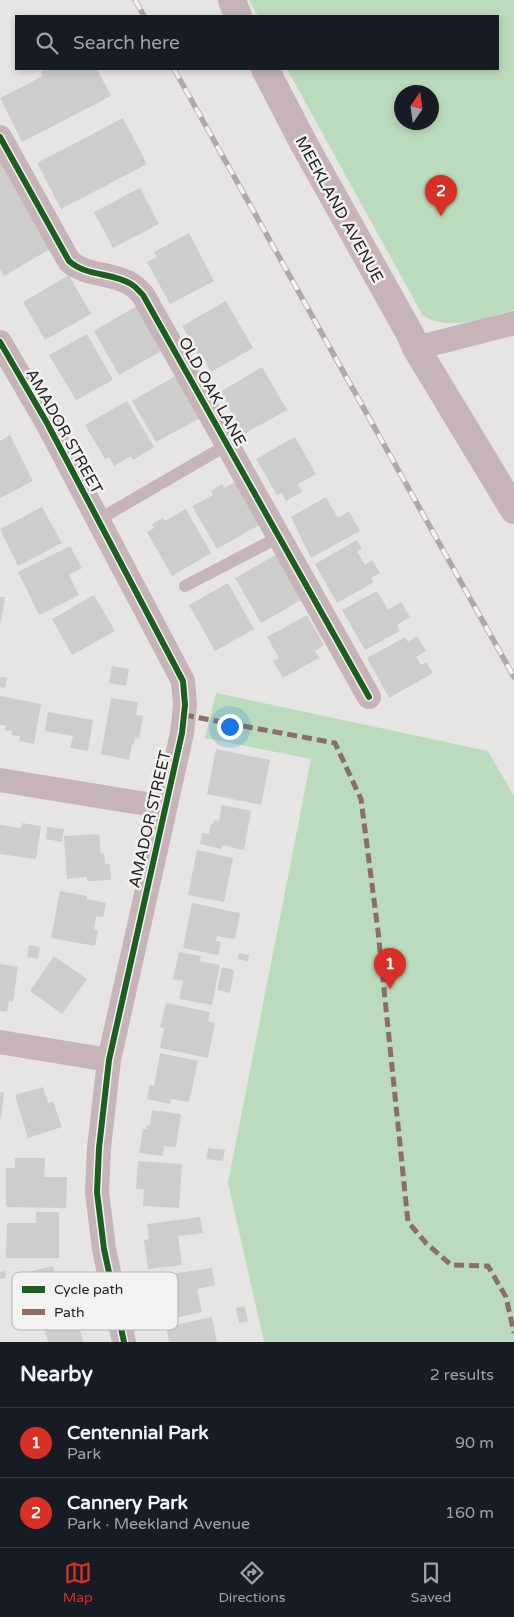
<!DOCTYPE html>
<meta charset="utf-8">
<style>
:root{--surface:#171b24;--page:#242831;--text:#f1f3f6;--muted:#9ea1a6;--line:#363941;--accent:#d93025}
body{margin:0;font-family:"Varela Round",sans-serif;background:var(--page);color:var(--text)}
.compass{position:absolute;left:394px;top:85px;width:45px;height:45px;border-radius:50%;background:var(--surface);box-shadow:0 2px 8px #0003;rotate:13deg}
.you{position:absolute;left:229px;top:726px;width:18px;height:18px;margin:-12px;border:4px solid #fff;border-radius:50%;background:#1a73e8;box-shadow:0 0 0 8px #1a73e833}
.badge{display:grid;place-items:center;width:32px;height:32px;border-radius:50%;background:var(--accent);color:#fff;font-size:16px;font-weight:700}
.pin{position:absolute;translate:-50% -41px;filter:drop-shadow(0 1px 2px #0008)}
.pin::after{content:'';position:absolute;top:26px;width:18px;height:15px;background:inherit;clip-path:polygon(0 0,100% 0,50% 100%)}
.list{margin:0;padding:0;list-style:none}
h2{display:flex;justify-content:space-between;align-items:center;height:65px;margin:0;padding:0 20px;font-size:21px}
h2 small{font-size:16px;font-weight:400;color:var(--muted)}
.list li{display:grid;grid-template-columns:32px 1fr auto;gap:15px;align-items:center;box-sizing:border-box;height:70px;padding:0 20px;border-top:1px solid var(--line)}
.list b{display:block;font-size:19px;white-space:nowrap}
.list p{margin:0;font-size:16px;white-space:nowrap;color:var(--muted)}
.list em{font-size:16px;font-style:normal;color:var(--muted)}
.icon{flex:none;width:28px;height:28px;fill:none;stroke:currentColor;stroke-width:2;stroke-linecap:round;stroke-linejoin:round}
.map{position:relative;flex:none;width:514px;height:1342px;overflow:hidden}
.search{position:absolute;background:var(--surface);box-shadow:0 2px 8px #0003;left:15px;right:15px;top:15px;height:55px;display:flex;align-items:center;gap:12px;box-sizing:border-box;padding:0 18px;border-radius:0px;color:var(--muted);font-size:19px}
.sheet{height:205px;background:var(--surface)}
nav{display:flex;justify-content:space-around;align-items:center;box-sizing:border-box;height:70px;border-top:1px solid var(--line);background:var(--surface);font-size:14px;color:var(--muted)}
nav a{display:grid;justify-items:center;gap:2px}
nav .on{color:var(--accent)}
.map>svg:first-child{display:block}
.green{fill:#bbdcbc;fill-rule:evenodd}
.building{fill:#cdcdcc}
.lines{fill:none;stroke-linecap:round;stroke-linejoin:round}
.service{stroke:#c6b4b8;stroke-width:12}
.minor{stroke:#c6b4b8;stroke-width:24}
.tertiary{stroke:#c6b4b8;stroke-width:28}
.rail-casing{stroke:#b1a6a8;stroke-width:5.5}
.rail{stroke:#f4f2f0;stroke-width:4;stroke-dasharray:11;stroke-linecap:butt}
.quiet{stroke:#8d6e63;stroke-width:5;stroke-dasharray:10 5;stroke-linecap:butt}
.cycleway-casing{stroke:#f4f2f0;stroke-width:9}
.cycleway{stroke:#1b5e20;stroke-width:6}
.labels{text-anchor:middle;stroke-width:5;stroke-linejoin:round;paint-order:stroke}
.street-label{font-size:16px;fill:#252524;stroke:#f4f2f0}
.key{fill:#f4f2f0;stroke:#b6b4b3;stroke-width:1}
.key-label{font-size:14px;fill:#252524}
</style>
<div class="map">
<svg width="514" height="1342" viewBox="0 0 514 1342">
<rect width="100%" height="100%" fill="#e6e5e3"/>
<path class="green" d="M249 0H514V310C482 318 454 332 423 316L287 69H498V16H258ZM432 92V122H402V92Z
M216 693 488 751 514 796V1342H264L228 1183 311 759 205 738Z"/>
<path class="building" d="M46 69H97L111 96 22 142 0 98 43 76 41 72Z
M123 118 147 164 61 209 37 163Z
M0 151 55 246 4 276 0 269Z
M140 188 159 224 113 248 94 212Z
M189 233 214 281 170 304 147 262 157 257 154 252Z
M69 275 91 314 45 340 23 302Z
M226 301 253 348 211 372 204 359 201 360 182 326Z
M137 306 165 349 119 375 94 331Z
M87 334 113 380 76 400 49 355Z
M262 367 287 410 244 434 220 392Z
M177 375 202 417 156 442 132 401Z
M127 401 154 447 133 460 131 456 114 466 109 457 105 459 85 425Z
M10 435 33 481 0 498V441Z
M295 437 316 474 298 484 302 492 286 501 282 493 277 495 256 459Z
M237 481 261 524 217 549 192 506 213 495 211 491 222 484 224 488Z
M326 497 338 518 349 511 360 531 311 558 291 517Z
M42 507 62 543 18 566 0 529Z
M186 509 211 553 172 576 147 532 154 528 152 524 163 518 165 521Z
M357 540 362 549 357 551 365 565 372 560 380 573 371 578 374 582 337 603 315 564Z
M70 546 82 568 69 575 79 595 39 615 18 572Z
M277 554 303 599 261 623 235 578Z
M228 583 254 629 215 651 189 605Z
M377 591 388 610 401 602 410 617 397 625 400 631 365 650 342 610Z
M94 595 115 631 72 655 52 619Z
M0 597H5L1 622H0Z
M307 615 324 645 315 651 319 658 283 678 273 661 279 658 267 637Z
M417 636 426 651 416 657 421 665 426 662 433 673 389 698 367 658 405 637 408 642Z
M112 666 129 669 126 686 109 683Z
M0 677 7 678 5 688 0 687Z
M0 696 41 704 34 744 19 741 20 736 12 735V731L5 730 6 726 0 725Z
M111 698 138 702 136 715 143 716 139 739 135 738 134 745 132 744 129 760 101 754Z
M48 712 93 720 88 751 70 748 73 736 45 731Z
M216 749 270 760 261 805 207 794Z
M222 805 251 811 244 850 222 845V849L200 844 202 833 209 834 211 824H213L215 820 219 821Z
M22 823 41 826 36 859 0 854V825L21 828Z
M47 827 64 829 62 842 46 839Z
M99 834 101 854 104 853 105 864H110L111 880 87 881V877L67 879 64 836Z
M197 850 233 858 224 902 188 895Z
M60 891 87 896 86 899 106 903 103 917 96 916 94 929 98 930 95 946 51 938Z
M192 903 240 913 235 939 217 936 216 941 221 942 218 955 183 948Z
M29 945 40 947 38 959 27 957Z
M179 952 201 956 200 961 220 965 212 1005 179 999 183 981 173 979Z
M239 953 249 955 248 961 238 959Z
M54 956 87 979 62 1014 30 991Z
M0 964 18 967 13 1002 9 1001 7 1012 0 1011Z
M222 967 234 970 230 993 217 990Z
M166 1003 210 1012 208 1021 215 1023 208 1058 160 1048 164 1028 160 1027Z
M160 1053 198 1061 189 1102 171 1099 170 1104 147 1099 150 1085 154 1086Z
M43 1087 48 1103 53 1101 62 1127 28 1138 15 1095Z
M0 1092 4 1093 1 1119H0Z
M152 1110 181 1114 176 1147 164 1146 163 1156 139 1153 143 1129H146L147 1125H150Z
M208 1148 225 1150 223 1161 206 1159Z
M15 1158H45L44 1177H67L66 1208 6 1207V1168H15Z
M138 1161 182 1164 179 1208 143 1206 144 1190 136 1189Z
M36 1212H59V1258H6L7 1223H36Z
M200 1217 203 1233 178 1236 182 1265 148 1269 144 1240 149 1239 147 1224Z
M53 1266 57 1282 62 1280 63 1287 69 1286 75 1310 36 1319 24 1273Z
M212 1268 215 1285 197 1289 202 1312 166 1320 160 1288 152 1290 150 1277Z
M5 1271 6 1278 0 1279V1272Z
M245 1306 248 1321 239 1323 236 1308Z
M76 1314 83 1342H48L43 1322Z
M212 1317 217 1342H169L166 1327Z"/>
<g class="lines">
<path class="service" d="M98 520 227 445
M185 586 279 537"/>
<path class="minor" d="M0 137 69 261C87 277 112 272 131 284 136 287 139 291 143 295L369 697
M0 342 47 423 183 681 185 705 182 733 109 1060 99 1148 97 1192 104 1249 124 1342
M416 348 514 323
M0 780 165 807
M0 1042 109 1060"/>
<path class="tertiary" d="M232 0 238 16
M265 69 304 144 410 334 416 348 514 510"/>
<g class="rail-casing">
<path id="rail" d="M135 0 144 16
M174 69 514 677"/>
</g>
<use href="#rail" class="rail"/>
<path class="quiet" d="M184 715 335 743 361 799 378 931 408 1222 426 1243 451 1265 488 1266 506 1297 514 1333"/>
<g class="cycleway-casing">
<path id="cycleway" d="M0 137 69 261C87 277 112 272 131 284 136 287 139 291 143 295L369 697
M0 342 47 423 183 681 185 705 182 733 109 1060 99 1148 97 1192 104 1249 124 1342"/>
</g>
<use href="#cycleway" class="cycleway"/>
</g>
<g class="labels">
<g class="street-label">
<text transform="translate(340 209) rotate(61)" y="6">MEEKLAND AVENUE</text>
<text transform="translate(213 391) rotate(61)" y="6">OLD OAK LANE</text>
<text transform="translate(65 431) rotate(61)" y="6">AMADOR STREET</text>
<text transform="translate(149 819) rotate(-77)" y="6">AMADOR STREET</text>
</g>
</g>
<rect x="12" y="1272" width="166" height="58" rx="8" class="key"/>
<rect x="22" y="1286" width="23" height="7" fill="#1b5e20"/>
<rect x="22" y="1309" width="23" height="6" fill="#8d6e63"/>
<g class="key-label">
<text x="54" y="1294">Cycle path</text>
<text x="54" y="1317">Path</text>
</g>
</svg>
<svg class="compass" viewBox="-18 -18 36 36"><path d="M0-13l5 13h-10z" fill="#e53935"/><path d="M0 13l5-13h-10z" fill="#9ea1a6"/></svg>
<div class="you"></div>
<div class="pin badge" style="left:390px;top:989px">1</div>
<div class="pin badge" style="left:441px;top:216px">2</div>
<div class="search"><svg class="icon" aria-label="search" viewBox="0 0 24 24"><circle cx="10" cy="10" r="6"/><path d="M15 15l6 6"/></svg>Search here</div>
</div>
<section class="sheet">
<h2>Nearby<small>2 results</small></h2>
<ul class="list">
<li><span class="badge">1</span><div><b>Centennial Park</b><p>Park</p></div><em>90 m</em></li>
<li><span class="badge">2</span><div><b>Cannery Park</b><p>Park · Meekland Avenue</p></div><em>160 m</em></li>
</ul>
</section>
<nav>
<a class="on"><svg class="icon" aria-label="map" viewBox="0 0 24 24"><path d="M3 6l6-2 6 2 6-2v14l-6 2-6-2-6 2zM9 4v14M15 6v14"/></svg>Map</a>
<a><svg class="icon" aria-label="directions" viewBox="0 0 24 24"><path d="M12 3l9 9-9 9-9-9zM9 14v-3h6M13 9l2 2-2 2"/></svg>Directions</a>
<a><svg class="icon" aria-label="saved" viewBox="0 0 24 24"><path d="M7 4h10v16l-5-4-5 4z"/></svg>Saved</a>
</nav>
